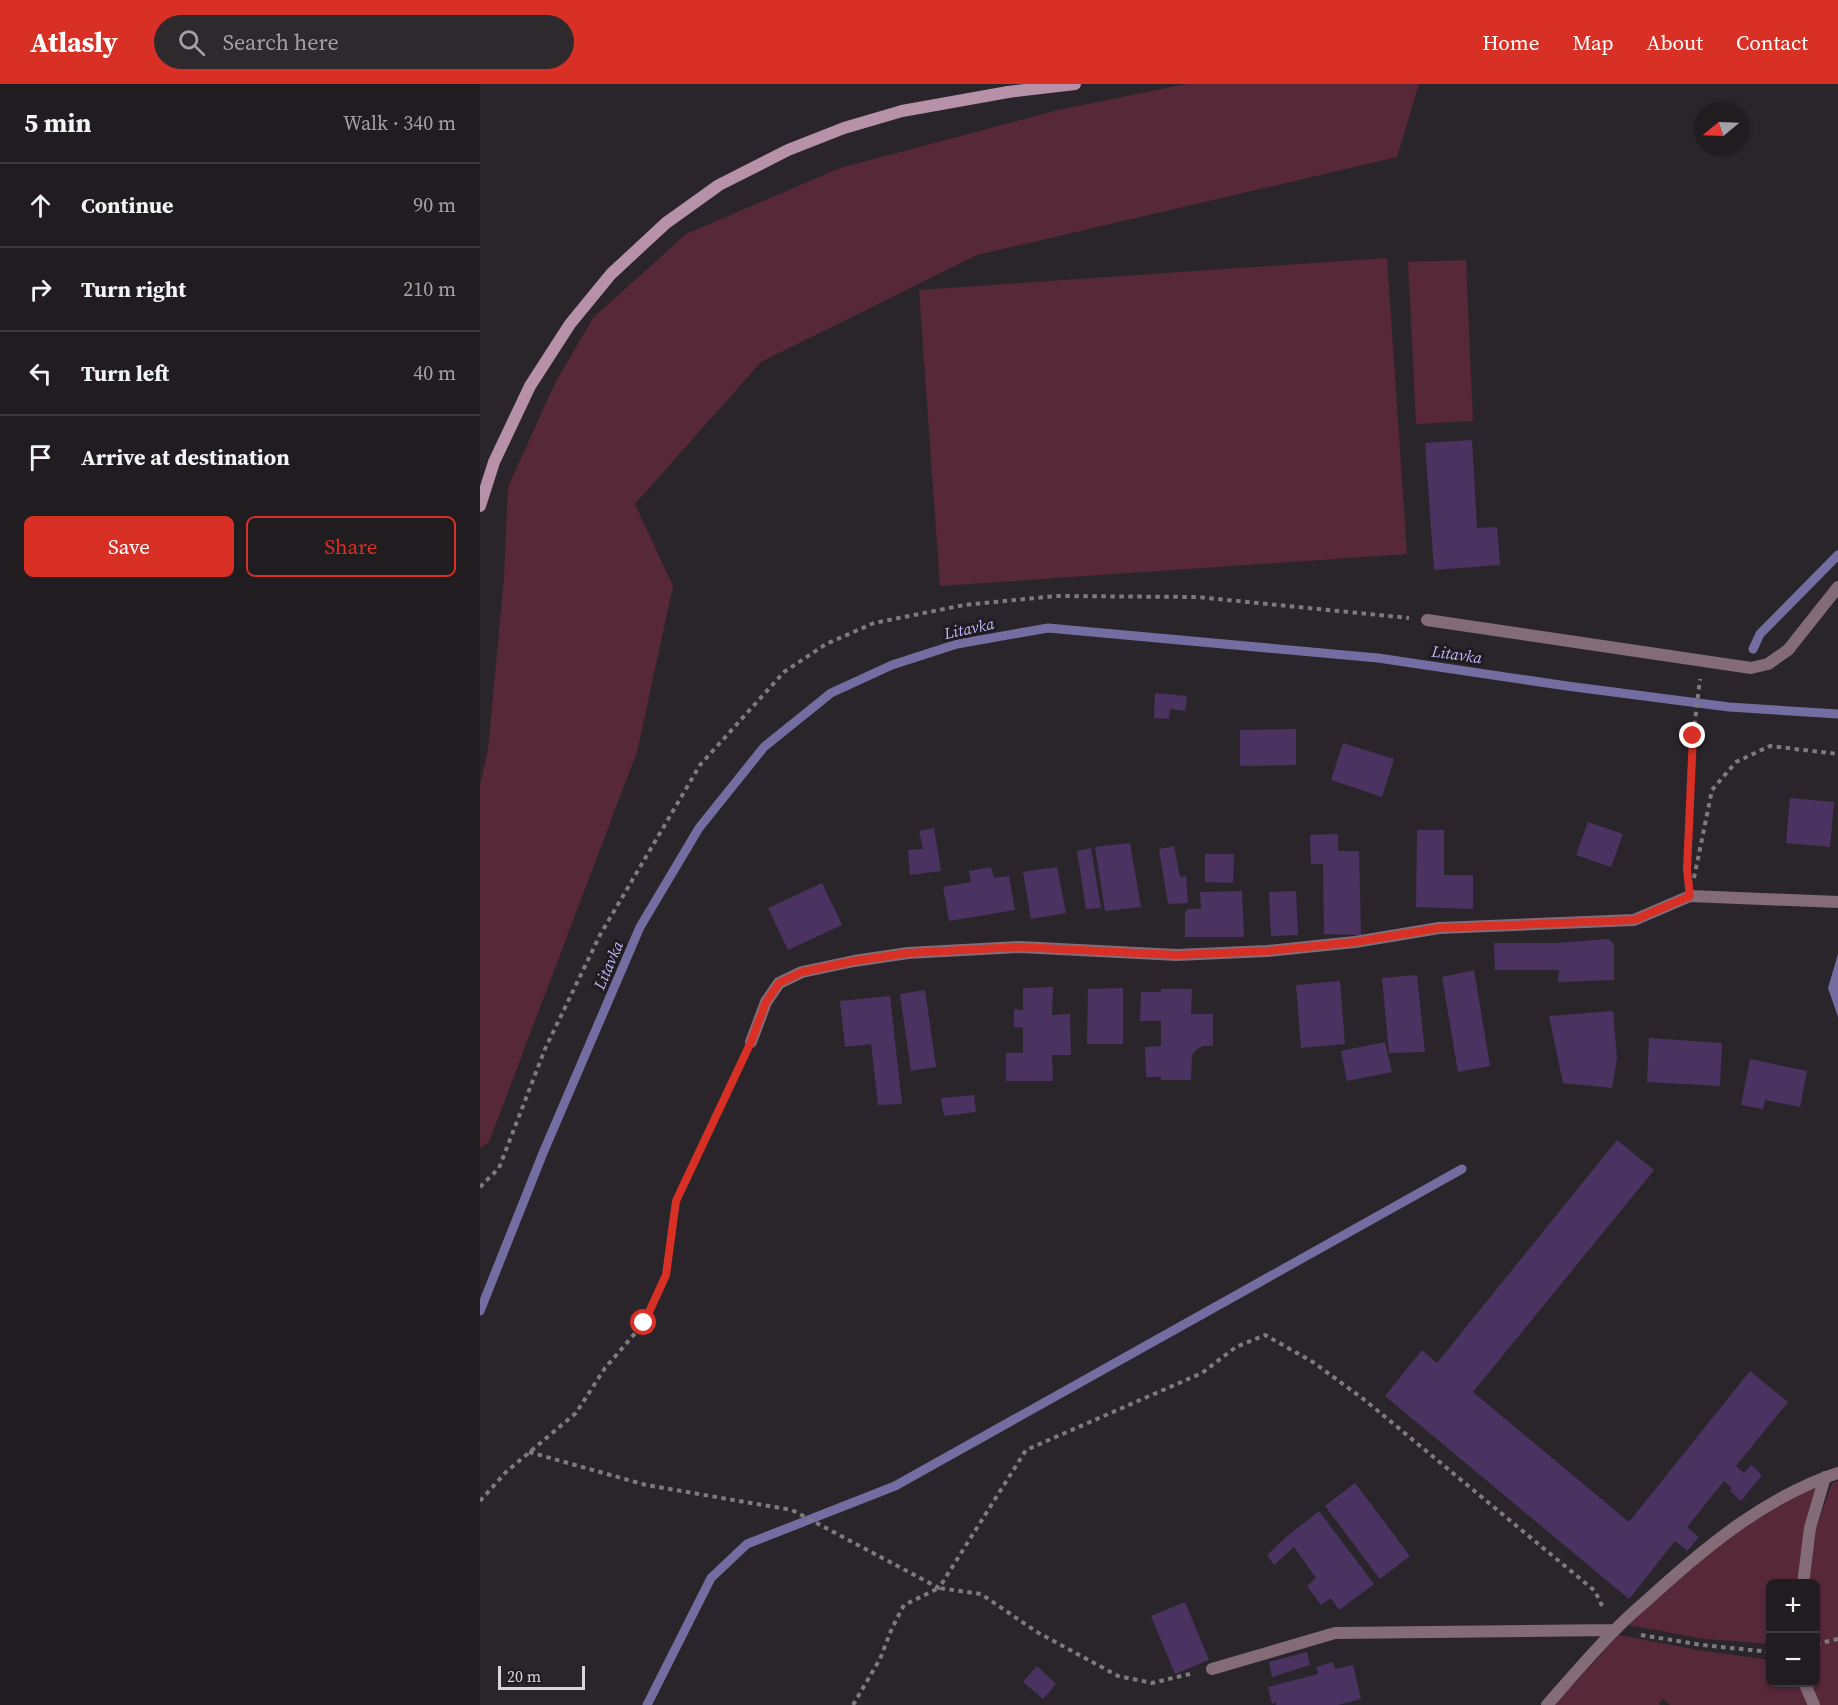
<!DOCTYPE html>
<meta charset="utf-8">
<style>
:root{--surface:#201c20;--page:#2d292d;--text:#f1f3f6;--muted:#a2a1a5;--line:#3d3a3e;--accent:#d93025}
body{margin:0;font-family:"Source Serif 4",serif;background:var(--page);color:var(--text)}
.controls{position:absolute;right:18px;bottom:18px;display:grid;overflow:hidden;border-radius:9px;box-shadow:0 2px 4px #0004}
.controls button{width:54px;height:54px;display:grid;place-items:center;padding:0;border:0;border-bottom:2px solid var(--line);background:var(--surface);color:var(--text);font:30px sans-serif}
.compass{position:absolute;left:1214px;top:18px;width:54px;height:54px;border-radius:50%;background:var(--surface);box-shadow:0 2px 4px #0004;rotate:251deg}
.scale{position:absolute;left:18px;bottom:15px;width:87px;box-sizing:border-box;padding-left:6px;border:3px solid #d9d6d9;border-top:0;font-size:16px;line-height:21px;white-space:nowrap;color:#d9d6d9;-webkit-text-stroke:4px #201b20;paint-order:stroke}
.stop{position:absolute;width:18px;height:18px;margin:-14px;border:4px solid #d93025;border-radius:50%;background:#fff}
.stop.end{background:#d93025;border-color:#fff;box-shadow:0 2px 6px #0008}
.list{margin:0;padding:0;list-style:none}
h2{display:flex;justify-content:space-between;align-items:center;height:78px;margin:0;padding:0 24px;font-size:26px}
h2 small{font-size:20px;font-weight:400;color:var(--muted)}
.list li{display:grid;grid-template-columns:39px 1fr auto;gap:18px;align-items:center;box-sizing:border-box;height:84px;padding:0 24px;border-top:2px solid var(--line)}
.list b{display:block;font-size:22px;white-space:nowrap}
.list em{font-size:20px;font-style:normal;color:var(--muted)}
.actions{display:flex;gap:12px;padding:18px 24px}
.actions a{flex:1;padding:14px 0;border:2px solid var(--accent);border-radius:9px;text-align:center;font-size:21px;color:var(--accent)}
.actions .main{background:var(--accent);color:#fff}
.icon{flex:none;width:33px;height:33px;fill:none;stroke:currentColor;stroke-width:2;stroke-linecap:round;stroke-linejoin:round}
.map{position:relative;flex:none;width:1358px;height:1621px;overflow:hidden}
header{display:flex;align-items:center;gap:36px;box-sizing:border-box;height:84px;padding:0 30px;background:var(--accent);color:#fff}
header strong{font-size:28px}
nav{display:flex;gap:33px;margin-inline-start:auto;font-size:21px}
.search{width:420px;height:54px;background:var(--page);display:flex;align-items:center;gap:15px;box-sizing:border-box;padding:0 21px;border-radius:33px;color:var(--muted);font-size:22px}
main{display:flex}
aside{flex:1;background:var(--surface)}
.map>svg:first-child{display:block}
.green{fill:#572837}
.water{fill:#736da2}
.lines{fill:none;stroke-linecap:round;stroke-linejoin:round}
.stream{stroke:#736da2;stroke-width:9}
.building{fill:#4a3361}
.path{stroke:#7e7a7e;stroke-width:4;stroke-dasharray:4.5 4.5;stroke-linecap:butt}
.minor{stroke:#836b78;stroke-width:12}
.secondary{stroke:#b791a7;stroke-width:12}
.route{stroke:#d93025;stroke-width:8}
.labels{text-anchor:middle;stroke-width:6;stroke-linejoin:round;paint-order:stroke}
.water-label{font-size:16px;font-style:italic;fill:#bdb8f7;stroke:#201b20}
</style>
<header>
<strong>Atlasly</strong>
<div class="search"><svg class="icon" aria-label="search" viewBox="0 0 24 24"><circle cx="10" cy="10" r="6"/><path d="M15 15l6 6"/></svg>Search here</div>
<nav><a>Home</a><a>Map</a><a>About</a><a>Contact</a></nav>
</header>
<main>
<aside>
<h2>5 min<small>Walk · 340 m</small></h2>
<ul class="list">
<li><svg class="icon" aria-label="ahead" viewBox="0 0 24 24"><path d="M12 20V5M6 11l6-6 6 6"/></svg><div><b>Continue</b></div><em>90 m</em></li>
<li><svg class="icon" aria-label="right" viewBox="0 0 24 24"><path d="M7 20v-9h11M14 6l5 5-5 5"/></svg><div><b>Turn right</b></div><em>210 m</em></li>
<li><svg class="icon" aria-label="left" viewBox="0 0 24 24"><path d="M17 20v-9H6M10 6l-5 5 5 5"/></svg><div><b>Turn left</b></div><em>40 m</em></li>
<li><svg class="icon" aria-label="arrive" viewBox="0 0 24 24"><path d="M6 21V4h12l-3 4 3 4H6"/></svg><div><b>Arrive at destination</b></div></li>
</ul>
<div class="actions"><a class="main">Save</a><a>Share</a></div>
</aside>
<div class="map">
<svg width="1358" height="1621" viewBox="0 0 1358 1621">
<rect width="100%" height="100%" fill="#2a252a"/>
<path class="green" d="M706 0H939L917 73 497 171 281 278 155 420 193 502 157 668 9 1058 0 1064V700L8 666 24 493 28 403 75 299 113 234 206 150 360 84 578 26Z
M907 174 927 470 460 502 439 206Z
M986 176 993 337 936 340 928 178Z
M1358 1397V1621H1340L1331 1599 1336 1598V1500H1328L1336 1445 1352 1399Z
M1337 1401 1319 1499 1290 1500V1560L1225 1555 1148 1541 1212 1482 1261 1442Z
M1139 1551 1224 1567 1284 1575 1290 1580V1598L1317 1599 1320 1601 1329 1621H1190L1183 1615 1179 1619 1180 1621H1074Z"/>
<path class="water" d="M1358 870V933L1348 904Z"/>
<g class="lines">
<path class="stream" d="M1273 565 1280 550 1358 471
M0 1227 63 1069 160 843 219 744 284 663 351 609 412 581 477 560 568 544 898 574 1087 602 1249 623 1358 630
M167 1621 231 1494 267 1460 415 1402 982 1085"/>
</g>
<path class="building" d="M992 356 997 444 1017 443 1020 481 954 486 945 359Z
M675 609 707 612 705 627 690 625 689 635 674 634Z
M816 645V681L760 682V646Z
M863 659 914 675 902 713 851 696Z
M1310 714 1354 718 1350 763 1306 759Z
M1108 738 1143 750 1131 783 1096 771Z
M454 744 461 787 430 791 428 766 443 765 439 747Z
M937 746H964V791H993V825L936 823Z
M858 750V767H879L881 851 844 850 843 780H831L830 751Z
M650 759 661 823 625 827 615 763Z
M694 762 700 793 706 792 708 819 688 820 679 765Z
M611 764 621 824 606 825 597 767Z
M725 770H754L753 799 725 798Z
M511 783 514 794 529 792 535 826 469 837 463 803 491 798 489 787Z
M577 783 586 829 551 835 543 788Z
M342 799 362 841 308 866 288 824Z
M762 807 764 853H705V829L708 825H721L720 808Z
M816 807 818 851 791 852 789 808Z
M1128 855 1134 860V896L1078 898 1079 886H1015L1014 859H1077Z
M994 886 1010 982 978 988 962 893Z
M937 891 945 968 909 969 902 894Z
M860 897 865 960 821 964 816 901Z
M573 903 572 931 590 930 591 971H572L573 997H526V969H543V944L534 943V925L543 926V904Z
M643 904V960H607L608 905Z
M681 905H712L711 930H733V962H723L717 965 712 971 711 996H681V993H666L665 963 681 962V937H660L661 908H681Z
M445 906 456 983 431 987 420 910Z
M410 912 422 1020 398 1021 391 960 365 963 360 917Z
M1133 927 1137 974 1132 1004 1083 999 1069 932Z
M1169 954 1242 959 1240 1002 1167 998Z
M905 958 912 988 867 997 861 967Z
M1270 975 1327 987 1320 1023 1285 1016 1283 1025 1261 1021Z
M494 1011 496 1028 464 1032 461 1014Z
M1137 1056 1174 1086 993 1308 1149 1438 1270 1287 1308 1318 1256 1382 1264 1389 1271 1381 1282 1391 1261 1417 1250 1407 1252 1404 1244 1397 1207 1443 1219 1453 1207 1467 1195 1457 1149 1515 905 1312 942 1266 957 1279Z
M875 1399 930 1472 900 1495 845 1422Z
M839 1427 894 1500 859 1526 851 1514 841 1521 827 1502 836 1494 814 1463 794 1481 787 1471 806 1453Z
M705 1518 729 1576 695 1590 671 1532Z
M827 1568 830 1581 792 1593 789 1578Z
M853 1578 855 1585 873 1581 881 1615 858 1621H796V1618L792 1620 790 1614 795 1610 790 1613 788 1603 838 1590 836 1583Z
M557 1582 576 1600 563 1615 543 1598Z"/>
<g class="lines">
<path class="path" d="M1208 794 1207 785 1213 653 1220 595
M1214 794 1232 706 1256 678 1290 662 1358 670
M0 1103 19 1084 65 965 120 851 220 681 304 588 346 560 394 539 484 521 576 512 717 513 929 534
M49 1368 166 1401 312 1426 459 1504 546 1366 722 1289 756 1263 785 1251 833 1278 886 1317 1115 1507 1124 1526
M0 1417 26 1388 96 1329 125 1284 164 1239 186 1191 196 1117 263 976
M1161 1551 1222 1561 1290 1568
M1336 1560 1358 1555
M373 1621 400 1575 412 1544 424 1521 459 1504 501 1510 557 1548 638 1592 672 1599 714 1589"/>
<path class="minor" d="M947 536 1271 584 1288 580 1308 566 1358 503
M271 958 286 918 299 899 322 888 374 877 428 869 540 863 697 871 787 867 875 858 959 844 1154 836 1210 812 1358 818
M1323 1500 1330 1444 1345 1393
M732 1585 855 1549 1134 1546
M1324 1598 1334 1621
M1067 1621C1089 1596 1111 1570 1135 1546 1147 1533 1162 1521 1175 1509 1229 1460 1288 1412 1358 1389"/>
<path class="secondary" d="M0 422 14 378 50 302 90 240 131 190 186 139 239 101 308 66 364 44 422 27 528 8 595 0"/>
</g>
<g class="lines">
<path class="route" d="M164 1239 186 1191 196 1117 271 958 286 918 299 899 322 888 374 877 428 869 540 863 697 871 787 867 875 858 959 844 1154 836 1210 812 1207 786 1213 652"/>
</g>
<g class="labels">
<g class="water-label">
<text transform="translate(489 544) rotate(-12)" y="6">Litavka</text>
<text transform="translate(977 570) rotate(8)" y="6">Litavka</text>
<text transform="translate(128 881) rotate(-67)" y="6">Litavka</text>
</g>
</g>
</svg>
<div class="controls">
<button>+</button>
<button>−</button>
</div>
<svg class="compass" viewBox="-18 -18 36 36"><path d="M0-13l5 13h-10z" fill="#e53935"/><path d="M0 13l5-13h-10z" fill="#a2a1a5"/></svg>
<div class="scale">20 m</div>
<div class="stop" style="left:164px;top:1239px"></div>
<div class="stop end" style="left:1213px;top:652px"></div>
</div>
</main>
